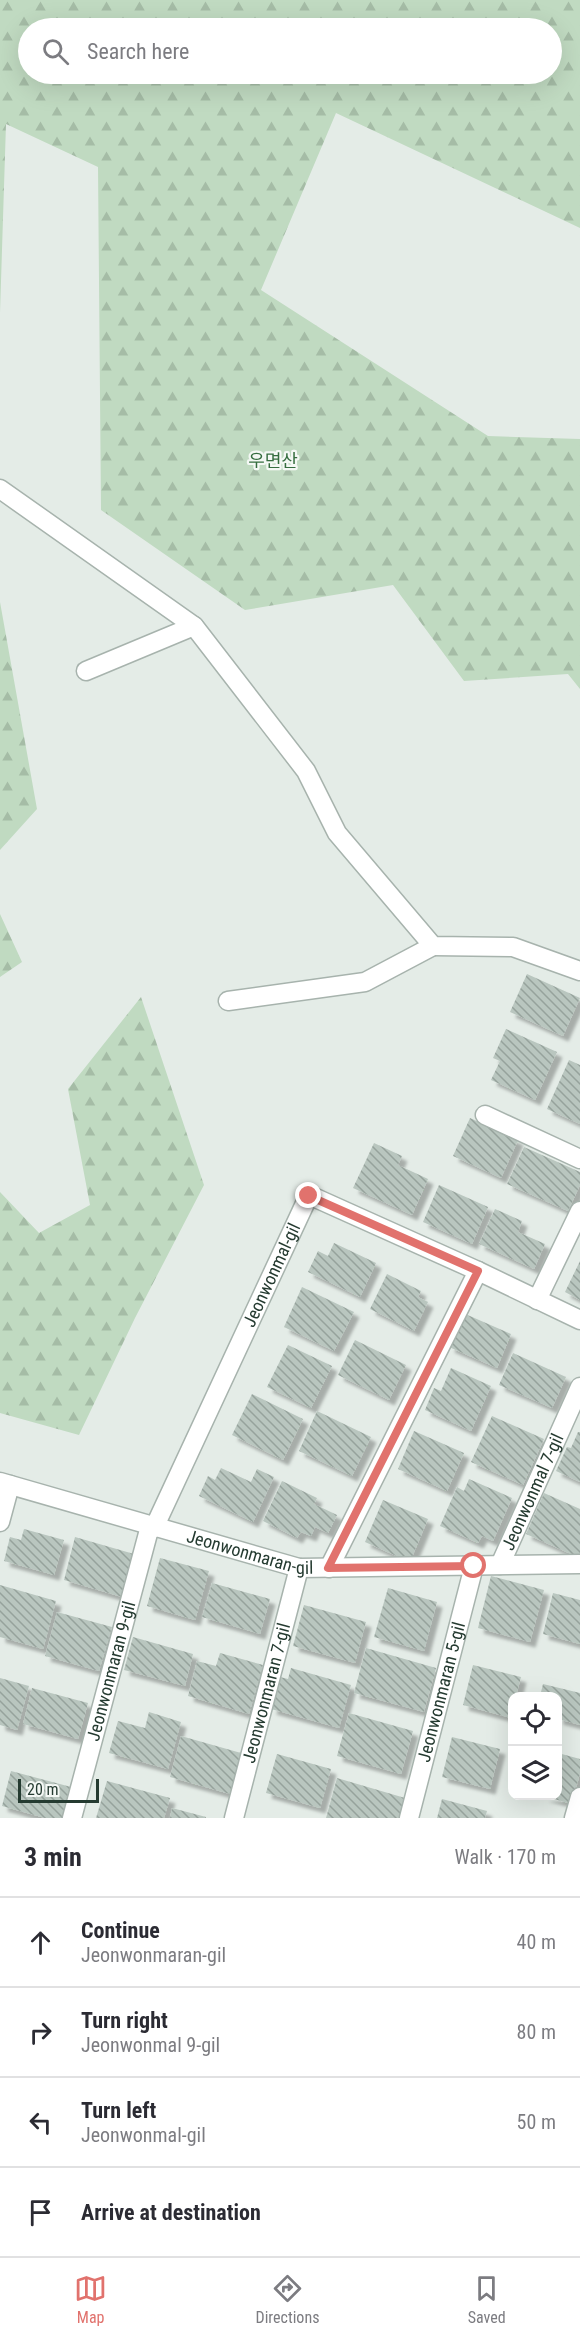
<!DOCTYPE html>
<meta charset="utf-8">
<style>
:root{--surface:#fff;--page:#f2f2f3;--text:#2b2b33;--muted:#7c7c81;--line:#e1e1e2;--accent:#e1726d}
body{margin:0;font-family:"Roboto Condensed","Noto Sans KR",sans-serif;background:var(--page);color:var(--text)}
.controls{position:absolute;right:18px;bottom:18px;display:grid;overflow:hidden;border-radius:12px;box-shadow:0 6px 24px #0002}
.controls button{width:54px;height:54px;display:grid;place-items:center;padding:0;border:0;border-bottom:2px solid var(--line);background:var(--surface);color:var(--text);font:30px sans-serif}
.scale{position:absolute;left:18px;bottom:15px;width:81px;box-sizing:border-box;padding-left:6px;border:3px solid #253b31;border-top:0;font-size:16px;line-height:21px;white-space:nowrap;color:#253b31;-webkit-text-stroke:4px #f4f8f5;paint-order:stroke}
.stop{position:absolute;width:18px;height:18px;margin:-14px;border:4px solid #e1726d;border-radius:50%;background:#fff}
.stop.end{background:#e1726d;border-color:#fff;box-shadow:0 2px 6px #0008}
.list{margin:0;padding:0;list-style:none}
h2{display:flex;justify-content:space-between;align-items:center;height:78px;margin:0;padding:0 24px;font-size:26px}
h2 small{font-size:20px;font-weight:400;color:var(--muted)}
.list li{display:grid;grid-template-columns:39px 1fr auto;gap:18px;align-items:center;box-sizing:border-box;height:90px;padding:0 24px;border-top:2px solid var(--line)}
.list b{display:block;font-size:22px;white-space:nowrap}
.list p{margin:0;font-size:20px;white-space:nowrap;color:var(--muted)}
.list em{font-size:20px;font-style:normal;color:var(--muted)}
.icon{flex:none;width:33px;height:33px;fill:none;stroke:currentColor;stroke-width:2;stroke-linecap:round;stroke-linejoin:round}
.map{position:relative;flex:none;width:580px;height:1818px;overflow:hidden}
.search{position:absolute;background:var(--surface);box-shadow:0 6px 24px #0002;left:18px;right:18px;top:18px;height:66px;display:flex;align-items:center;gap:15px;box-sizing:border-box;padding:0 21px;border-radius:33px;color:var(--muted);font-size:22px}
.sheet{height:438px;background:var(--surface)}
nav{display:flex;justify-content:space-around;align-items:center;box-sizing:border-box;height:84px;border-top:2px solid var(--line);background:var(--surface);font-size:16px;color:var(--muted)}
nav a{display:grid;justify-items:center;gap:3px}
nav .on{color:var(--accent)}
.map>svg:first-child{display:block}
.forest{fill:url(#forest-firs);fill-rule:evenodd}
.building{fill:url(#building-back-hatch);filter:url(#shadow)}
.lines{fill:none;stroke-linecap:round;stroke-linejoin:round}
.street-casing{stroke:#a7b3ad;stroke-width:21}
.street{stroke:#fff;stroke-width:18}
.route{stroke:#e1726d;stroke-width:8}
.labels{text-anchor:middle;stroke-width:4.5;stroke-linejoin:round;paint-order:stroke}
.park-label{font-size:18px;fill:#356d3f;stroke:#f4f8f5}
.street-label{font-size:18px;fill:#253b31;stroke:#f4f8f5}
</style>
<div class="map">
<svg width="580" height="1818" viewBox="0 0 580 1818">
<defs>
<pattern id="forest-firs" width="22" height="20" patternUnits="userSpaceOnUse" patternTransform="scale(1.5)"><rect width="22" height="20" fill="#c0dac1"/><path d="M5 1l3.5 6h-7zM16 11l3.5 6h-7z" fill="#a5bca6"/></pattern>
<pattern id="building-back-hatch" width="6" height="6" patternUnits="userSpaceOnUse" patternTransform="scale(1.5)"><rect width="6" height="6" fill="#b9c6bf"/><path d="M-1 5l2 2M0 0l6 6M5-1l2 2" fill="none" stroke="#96a29c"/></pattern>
<filter id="shadow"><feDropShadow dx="5.5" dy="5.5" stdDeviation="1.5" flood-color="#0004"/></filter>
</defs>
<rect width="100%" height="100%" fill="#e4ece7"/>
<path class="forest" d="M0 0H580V228L336 113 261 290 488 436 580 439V689L568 674 464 681 393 585 245 610 101 510 98 167 6 124 0 313ZM552 28V74H28V28Z
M0 602 37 809 0 850Z
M0 914 22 962 0 977Z
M141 997 204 1185 135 1318 79 1435 0 1413V1192L39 1233 90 1205 68 1089Z"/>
<path class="building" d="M527 974 580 998 563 1036 510 1012Z
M506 1029 557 1052 535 1100 491 1080 500 1061 493 1058Z
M569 1060 580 1065V1124L547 1109Z
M470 1118 518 1140 501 1178 453 1156Z
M374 1143 402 1156 398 1165 428 1179 412 1215 353 1188Z
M524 1147 580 1172V1185L568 1211 507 1184Z
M439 1185 488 1207 472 1244 423 1222Z
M495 1209 522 1221 518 1232 545 1244 534 1269 479 1244Z
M334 1243 376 1263 360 1297 308 1272 318 1251 328 1256Z
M580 1261V1300L565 1292Z
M387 1274 421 1291 418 1297 428 1302 414 1331 370 1309Z
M302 1287 354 1312 334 1351 284 1327Z
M463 1313 511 1334 497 1368 449 1347Z
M355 1340 406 1365 389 1400 338 1375Z
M288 1345 332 1366 311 1408 267 1387Z
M513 1353 566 1377 552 1408 499 1385Z
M451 1368 491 1386 471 1431 425 1410 434 1388 441 1391Z
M252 1394 303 1419 283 1460 232 1435Z
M317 1411 371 1437 352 1476 299 1451Z
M492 1416 544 1439 523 1485 471 1462Z
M414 1431 464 1453 447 1491 398 1469Z
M578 1432H580V1482L556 1471 567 1447 571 1448Z
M221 1468 251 1482 257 1469 274 1477 253 1522 199 1496 208 1476 215 1480Z
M469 1479 512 1498 493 1541 482 1536 478 1543 440 1526 457 1487 464 1491Z
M282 1481 317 1498 314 1504 337 1515 328 1533 315 1527 311 1536 301 1532 297 1538 263 1521Z
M544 1493 580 1509V1558L526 1534Z
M383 1500 428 1519 410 1562 365 1542Z
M24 1529 64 1540 54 1575 4 1561 10 1537 21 1540Z
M75 1537 134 1554 122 1597 64 1580Z
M160 1558 209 1571 195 1620 147 1606Z
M491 1576 544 1590 530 1642 478 1628Z
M212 1583 270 1599 260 1634 202 1617Z
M0 1585 56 1601 43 1649 0 1637Z
M388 1588 437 1602 424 1651 374 1637Z
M553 1593 580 1600V1644L543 1634Z
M304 1605 366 1622 355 1663 293 1646Z
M57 1612 112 1627 99 1671 45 1656Z
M133 1637 193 1654 185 1686 124 1670Z
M366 1648 436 1668 424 1712 354 1693Z
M220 1653 263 1665 249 1714 188 1696 197 1661 216 1666Z
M473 1665 521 1677 516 1696H512L511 1718 463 1705Z
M291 1668 351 1685 339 1728 271 1709 280 1677 288 1679Z
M0 1678 29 1686 17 1730 0 1725Z
M543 1684 580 1693V1725L558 1719V1696H540Z
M32 1688 88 1703 78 1739 23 1724Z
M149 1712 181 1722 168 1769 109 1753 118 1721 145 1728Z
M349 1713 413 1731 401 1774 337 1756Z
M181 1736 241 1753 230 1794 170 1777Z
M452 1737 500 1749 490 1789 442 1777Z
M558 1753 580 1759V1773L572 1804 543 1796H558Z
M277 1754 331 1769 320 1808 266 1793Z
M11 1771 71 1787 62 1818H45L2 1806Z
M337 1778 405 1798 399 1818H326Z
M107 1781 170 1798 164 1818H96Z
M442 1799 487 1811 485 1818H437Z
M172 1808 206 1817V1818H170Z"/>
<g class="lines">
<g class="street-casing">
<g id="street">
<path d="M0 489 194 626 306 771 337 833 433 946 513 947 580 971"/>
<path d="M86 671 194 626"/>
<path d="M228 1001 365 982 433 946"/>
<path d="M485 1115 580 1159"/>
<path d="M537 1300 580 1211"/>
<path id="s1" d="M0 1482 299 1568 580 1564"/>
<path d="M0 1522 10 1485"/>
<path id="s2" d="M154 1528 309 1195 478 1271 580 1320"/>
<path id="s3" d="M500 1565 580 1387"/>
<path d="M329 1568 478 1271"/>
<path id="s4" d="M72 1818 150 1526"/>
<path id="s5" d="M234 1818 299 1568"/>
<path id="s6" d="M409 1818 474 1566"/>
<path d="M574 1818 580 1797"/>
</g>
</g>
<use href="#street" class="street"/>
</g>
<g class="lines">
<path class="route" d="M309 1196 478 1271 328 1568 474 1566"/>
</g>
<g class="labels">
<g class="park-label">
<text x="273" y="467">우면산</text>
</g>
<g class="street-label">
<text dy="6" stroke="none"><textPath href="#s2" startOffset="279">Jeonwonmal-gil</textPath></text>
<text dy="6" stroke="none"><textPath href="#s3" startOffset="80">Jeonwonmal 7-gil</textPath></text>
<text dy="6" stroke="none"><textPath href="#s1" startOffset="260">Jeonwonmaran-gil</textPath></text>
<text dy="6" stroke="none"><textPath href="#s4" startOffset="152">Jeonwonmaran 9-gil</textPath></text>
<text dy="6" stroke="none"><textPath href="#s6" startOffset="130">Jeonwonmaran 5-gil</textPath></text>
<text dy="6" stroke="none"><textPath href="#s5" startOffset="129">Jeonwonmaran 7-gil</textPath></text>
</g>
</g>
</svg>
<div class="controls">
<button><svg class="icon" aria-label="locate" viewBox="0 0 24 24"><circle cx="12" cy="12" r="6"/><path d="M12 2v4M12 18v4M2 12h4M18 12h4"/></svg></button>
<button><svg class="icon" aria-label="layers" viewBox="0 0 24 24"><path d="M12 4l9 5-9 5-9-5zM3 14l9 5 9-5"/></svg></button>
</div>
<div class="scale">20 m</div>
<div class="stop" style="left:474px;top:1566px"></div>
<div class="stop end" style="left:309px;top:1196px"></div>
<div class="search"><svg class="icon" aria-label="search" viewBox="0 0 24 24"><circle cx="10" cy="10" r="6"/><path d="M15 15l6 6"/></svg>Search here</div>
</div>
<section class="sheet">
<h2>3 min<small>Walk · 170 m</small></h2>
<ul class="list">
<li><svg class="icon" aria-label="ahead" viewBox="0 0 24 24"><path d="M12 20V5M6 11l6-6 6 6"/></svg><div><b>Continue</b><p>Jeonwonmaran-gil</p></div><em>40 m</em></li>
<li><svg class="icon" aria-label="right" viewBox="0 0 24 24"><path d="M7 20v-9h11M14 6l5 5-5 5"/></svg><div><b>Turn right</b><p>Jeonwonmal 9-gil</p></div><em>80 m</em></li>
<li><svg class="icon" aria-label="left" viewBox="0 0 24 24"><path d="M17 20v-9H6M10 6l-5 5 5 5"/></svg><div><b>Turn left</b><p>Jeonwonmal-gil</p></div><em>50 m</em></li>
<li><svg class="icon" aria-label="arrive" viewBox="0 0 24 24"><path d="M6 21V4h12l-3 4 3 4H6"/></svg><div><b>Arrive at destination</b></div></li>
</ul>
</section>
<nav>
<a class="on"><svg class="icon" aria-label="map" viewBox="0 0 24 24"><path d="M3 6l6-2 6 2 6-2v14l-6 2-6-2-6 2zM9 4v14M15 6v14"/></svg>Map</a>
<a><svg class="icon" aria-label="directions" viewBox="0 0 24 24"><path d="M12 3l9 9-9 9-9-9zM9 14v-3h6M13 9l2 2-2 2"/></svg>Directions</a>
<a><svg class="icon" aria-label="saved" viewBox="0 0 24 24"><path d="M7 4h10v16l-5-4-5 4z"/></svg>Saved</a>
</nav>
